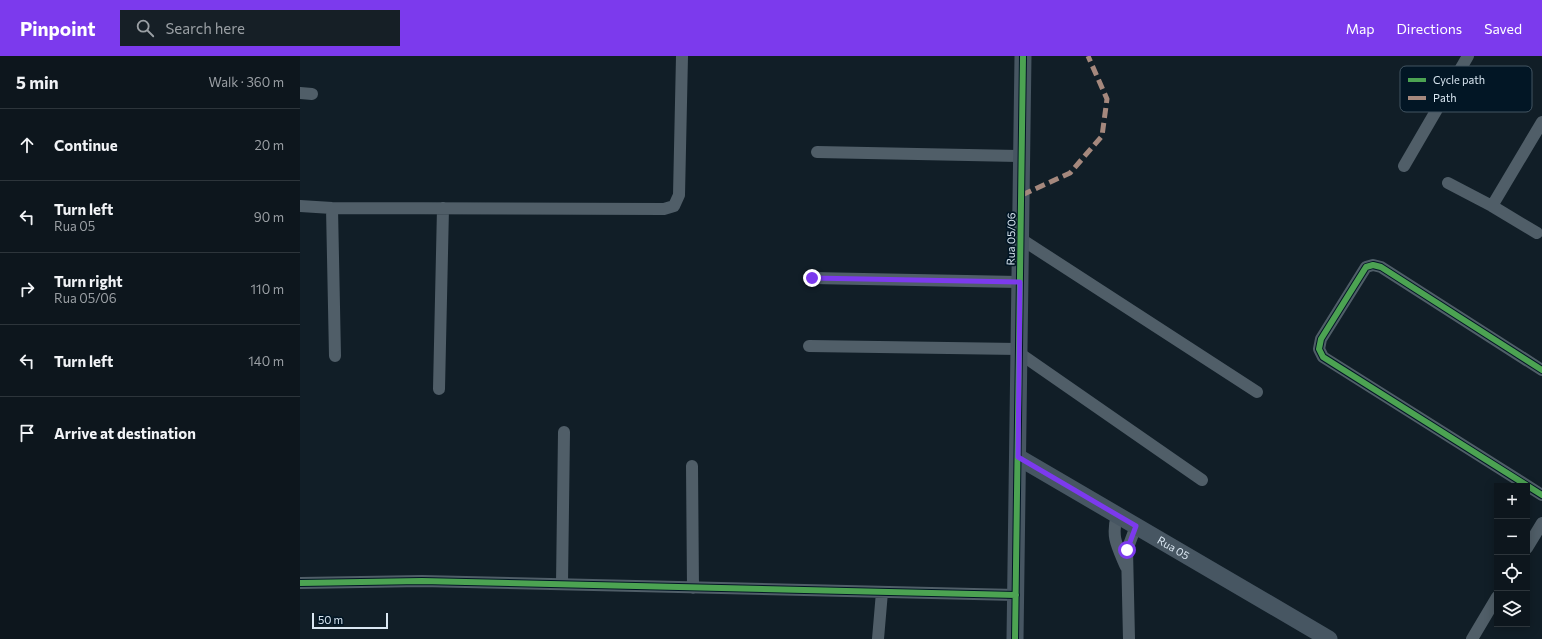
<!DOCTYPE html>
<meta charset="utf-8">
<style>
:root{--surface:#0d161d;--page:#161f26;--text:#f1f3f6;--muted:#9a9fa4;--line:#2d353b;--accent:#7c3aed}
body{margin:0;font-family:Commissioner,sans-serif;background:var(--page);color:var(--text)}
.controls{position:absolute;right:12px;bottom:12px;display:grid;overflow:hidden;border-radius:0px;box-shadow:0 2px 10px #0003}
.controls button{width:36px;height:36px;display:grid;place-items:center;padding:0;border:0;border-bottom:1px solid var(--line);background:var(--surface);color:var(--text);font:20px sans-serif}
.scale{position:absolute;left:12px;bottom:10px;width:76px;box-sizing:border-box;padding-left:4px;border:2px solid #dae7f2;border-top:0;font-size:11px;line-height:14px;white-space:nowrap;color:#dae7f2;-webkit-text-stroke:3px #021625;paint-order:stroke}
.stop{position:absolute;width:12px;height:12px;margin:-9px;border:3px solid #7c3aed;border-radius:50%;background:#fff}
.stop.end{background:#7c3aed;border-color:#fff;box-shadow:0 1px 4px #0008}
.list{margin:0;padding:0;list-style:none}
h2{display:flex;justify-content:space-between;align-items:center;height:52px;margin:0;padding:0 16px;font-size:17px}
h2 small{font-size:13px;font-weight:400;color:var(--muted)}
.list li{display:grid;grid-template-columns:26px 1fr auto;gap:12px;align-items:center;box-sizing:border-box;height:72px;padding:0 16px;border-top:1px solid var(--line)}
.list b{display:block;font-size:15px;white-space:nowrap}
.list p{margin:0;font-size:13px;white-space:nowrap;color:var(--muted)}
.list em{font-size:13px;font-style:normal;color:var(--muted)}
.icon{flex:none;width:22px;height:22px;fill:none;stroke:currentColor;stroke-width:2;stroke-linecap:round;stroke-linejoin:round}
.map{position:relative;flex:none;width:1242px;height:583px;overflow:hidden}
header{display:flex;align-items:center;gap:24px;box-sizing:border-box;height:56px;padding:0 20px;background:var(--accent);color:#fff}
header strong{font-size:19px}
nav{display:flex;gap:22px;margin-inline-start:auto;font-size:14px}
.search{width:280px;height:36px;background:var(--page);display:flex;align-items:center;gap:10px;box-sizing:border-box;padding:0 14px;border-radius:0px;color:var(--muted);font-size:15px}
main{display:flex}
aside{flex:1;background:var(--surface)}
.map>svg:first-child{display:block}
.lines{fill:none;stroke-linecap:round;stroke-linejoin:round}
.street{stroke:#505e68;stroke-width:12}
.secondary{stroke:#475662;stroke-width:17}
.quiet{stroke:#a5887d;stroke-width:5;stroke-dasharray:10 5;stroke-linecap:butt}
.cycleway-casing{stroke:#021625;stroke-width:8}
.cycleway{stroke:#4ca352;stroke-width:6}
.route{stroke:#7c3aed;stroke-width:5}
.labels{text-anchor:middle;stroke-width:3.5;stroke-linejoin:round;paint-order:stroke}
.street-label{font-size:11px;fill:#dae7f2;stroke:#021625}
.key{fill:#021625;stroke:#435562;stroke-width:1}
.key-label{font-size:11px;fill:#dae7f2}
</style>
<header>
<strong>Pinpoint</strong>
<div class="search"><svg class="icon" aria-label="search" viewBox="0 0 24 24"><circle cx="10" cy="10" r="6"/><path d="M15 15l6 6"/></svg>Search here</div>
<nav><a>Map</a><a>Directions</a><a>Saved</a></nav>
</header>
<main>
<aside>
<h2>5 min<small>Walk · 360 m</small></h2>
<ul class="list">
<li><svg class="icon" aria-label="ahead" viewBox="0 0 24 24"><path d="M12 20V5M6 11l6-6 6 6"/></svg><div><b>Continue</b></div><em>20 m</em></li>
<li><svg class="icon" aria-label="left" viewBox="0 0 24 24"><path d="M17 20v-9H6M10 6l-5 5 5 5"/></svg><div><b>Turn left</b><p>Rua 05</p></div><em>90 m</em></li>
<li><svg class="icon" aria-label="right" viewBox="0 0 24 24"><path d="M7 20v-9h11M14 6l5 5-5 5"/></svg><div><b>Turn right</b><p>Rua 05/06</p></div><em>110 m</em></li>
<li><svg class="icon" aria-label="left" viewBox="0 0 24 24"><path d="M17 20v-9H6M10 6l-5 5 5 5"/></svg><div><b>Turn left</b></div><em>140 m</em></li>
<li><svg class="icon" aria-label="arrive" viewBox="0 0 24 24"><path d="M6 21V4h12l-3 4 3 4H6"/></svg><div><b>Arrive at destination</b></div></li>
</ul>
</aside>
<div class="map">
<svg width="1242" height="583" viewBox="0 0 1242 583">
<rect width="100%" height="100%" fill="#111e27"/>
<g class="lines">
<path class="street" d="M0 37 12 38
M517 96 722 100
M1104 110 1168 0
M1148 127 1192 150 1237 177
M0 150 32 152 364 153 374 150 379 139 382 0
M1192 150 1242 66
M32 152 35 300
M721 183 957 336
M512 222 720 226
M509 290 720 293
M719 297 902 424
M1242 314 1081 211 1073 209 1066 211 1021 283 1019 293 1023 301 1242 439
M139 333 143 152
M392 410 393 532
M817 459C811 481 817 490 826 511
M1227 492 1242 467
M0 527 122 525 716 539
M262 528 264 376
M578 583 582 536
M829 583 827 494 836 470
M1172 583 1197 541"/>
<g class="secondary">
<path id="s1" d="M718 401 1029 583"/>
<path d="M715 583 723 0"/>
</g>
<path class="quiet" d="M722 139 770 117 802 80 807 43 788 0"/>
<g class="cycleway-casing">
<path id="cycleway" d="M1242 314 1081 211 1073 209 1066 211 1021 283 1019 293 1023 301 1242 439
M0 527 122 525 716 539
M715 583 723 0"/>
</g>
<use href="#cycleway" class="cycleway"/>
</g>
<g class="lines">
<path class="route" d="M512 222 720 226 718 401 836 470 827 494"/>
</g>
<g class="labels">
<g class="street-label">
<text transform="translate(711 183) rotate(-89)" y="4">Rua 05/06</text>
<text dy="4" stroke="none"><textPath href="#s1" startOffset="180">Rua 05</textPath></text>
</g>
</g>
<rect x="1100" y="10" width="132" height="46" rx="6" class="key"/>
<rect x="1108" y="22" width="18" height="4" fill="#4ca352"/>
<rect x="1108" y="40" width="18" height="4" fill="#a5887d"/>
<g class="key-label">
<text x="1133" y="28">Cycle path</text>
<text x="1133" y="46">Path</text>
</g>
</svg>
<div class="controls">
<button>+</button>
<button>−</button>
<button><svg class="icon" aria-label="locate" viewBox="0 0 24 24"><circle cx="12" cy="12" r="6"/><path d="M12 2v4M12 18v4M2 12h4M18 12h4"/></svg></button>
<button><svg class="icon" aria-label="layers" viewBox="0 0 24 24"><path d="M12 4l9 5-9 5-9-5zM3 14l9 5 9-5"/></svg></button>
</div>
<div class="scale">50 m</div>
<div class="stop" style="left:827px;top:494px"></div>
<div class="stop end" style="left:512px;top:222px"></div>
</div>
</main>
